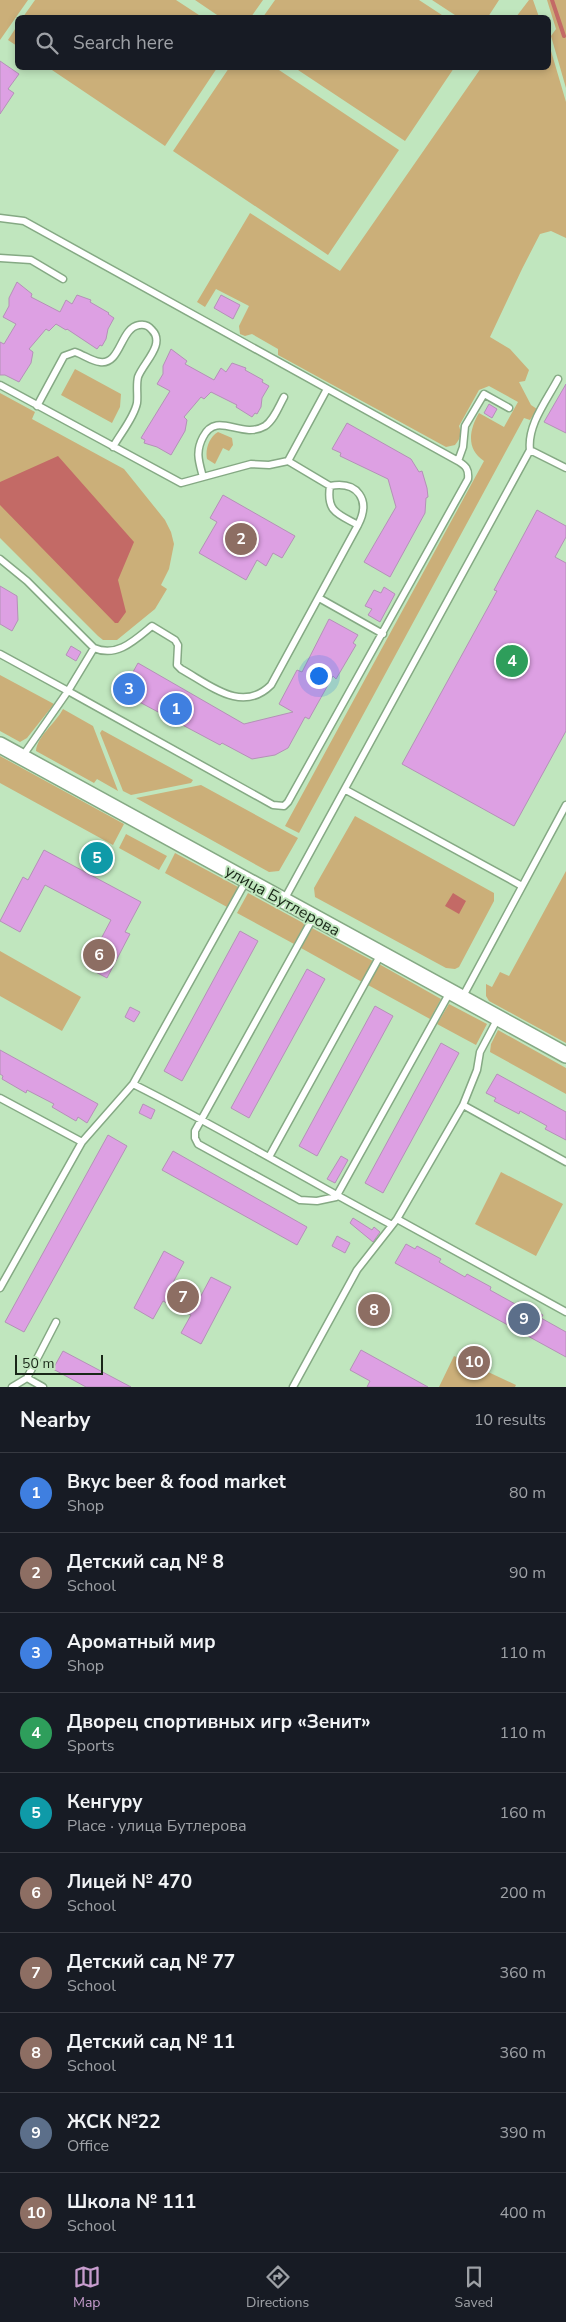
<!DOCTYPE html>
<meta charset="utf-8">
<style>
:root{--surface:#171b24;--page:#20242c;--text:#f1f3f6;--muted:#9ea1a6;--line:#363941;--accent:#c79dce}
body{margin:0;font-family:"Nunito Sans",sans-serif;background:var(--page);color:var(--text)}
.scale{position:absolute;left:15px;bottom:12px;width:88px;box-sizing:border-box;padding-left:5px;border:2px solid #192718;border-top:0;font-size:14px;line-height:18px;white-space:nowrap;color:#192718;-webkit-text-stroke:4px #c0e6be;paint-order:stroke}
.you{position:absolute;left:318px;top:675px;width:18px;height:18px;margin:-12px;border:4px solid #fff;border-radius:50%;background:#1a73e8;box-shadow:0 0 0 8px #1a73e833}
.badge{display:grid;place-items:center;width:32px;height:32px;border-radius:50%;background:var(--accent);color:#fff;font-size:16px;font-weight:700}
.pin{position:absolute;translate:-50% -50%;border:2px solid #fff;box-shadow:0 1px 5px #0006}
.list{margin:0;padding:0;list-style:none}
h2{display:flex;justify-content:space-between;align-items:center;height:65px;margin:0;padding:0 20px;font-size:21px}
h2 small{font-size:16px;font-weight:400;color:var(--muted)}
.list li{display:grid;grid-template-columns:32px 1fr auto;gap:15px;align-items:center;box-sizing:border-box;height:80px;padding:0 20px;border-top:1px solid var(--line)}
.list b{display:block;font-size:19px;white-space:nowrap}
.list p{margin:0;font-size:16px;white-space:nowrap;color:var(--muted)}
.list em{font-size:16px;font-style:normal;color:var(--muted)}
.icon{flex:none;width:28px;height:28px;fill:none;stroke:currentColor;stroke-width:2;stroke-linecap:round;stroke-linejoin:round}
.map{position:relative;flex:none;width:566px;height:1387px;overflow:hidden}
.search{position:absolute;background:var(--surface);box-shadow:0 2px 8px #0003;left:15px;right:15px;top:15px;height:55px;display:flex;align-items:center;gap:12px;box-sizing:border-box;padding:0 18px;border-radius:8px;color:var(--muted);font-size:19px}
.sheet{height:865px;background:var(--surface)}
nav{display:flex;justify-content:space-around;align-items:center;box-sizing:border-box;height:70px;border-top:1px solid var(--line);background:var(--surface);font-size:14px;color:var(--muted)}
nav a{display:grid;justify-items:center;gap:2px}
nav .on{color:var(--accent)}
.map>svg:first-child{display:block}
.green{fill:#cbaf79}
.water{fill:#c36a66}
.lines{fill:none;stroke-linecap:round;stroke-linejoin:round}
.stream{stroke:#c36a66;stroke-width:4}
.building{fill:#dda0e3;stroke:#b491b7}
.service-casing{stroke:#85a984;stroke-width:9}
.tertiary-casing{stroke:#85a984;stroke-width:18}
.service{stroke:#fff;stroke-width:6}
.tertiary{stroke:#fff;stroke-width:15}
.labels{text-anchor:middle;stroke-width:4;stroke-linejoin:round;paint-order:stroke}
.street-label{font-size:16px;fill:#192718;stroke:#c0e6be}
</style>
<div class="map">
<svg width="566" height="1387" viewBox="0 0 566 1387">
<rect width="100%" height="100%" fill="#c0e6be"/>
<path class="green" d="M0 0H28L0 40Z
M35 0H176L202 17H23Z
M195 0H263L251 17H220Z
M275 0H419L445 17H263Z
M432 0H499L488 17H458Z
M529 0H533L539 17H516Z
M547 0H566V88L551 36 556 29Z
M17 26V46L8 40Z
M549 44 566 102V238L551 231 540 234 522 269 490 337 510 349 529 370 525 381 519 382 531 405 537 409 530 420 524 418 299 833 285 826 484 461C466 449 469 430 479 413L504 427 518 402 489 386 479 390 459 426C462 434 460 439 455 445L446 447 278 355V349L252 334 245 336 240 334 239 326 249 306 216 289 205 307 197 302 250 213 340 271 481 68H548Z
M49 68H217L165 146Z
M229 68H276L399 150 328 255 173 151Z
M295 68H454L405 141Z
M75 369 121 394 120 407 112 423 61 395Z
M0 393 35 412 32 419 124 469 165 520 171 532 174 544 169 569 161 585 167 589 155 609 117 640H103L98 636 0 538Z
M218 432 232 438 233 445 229 451 223 448 215 464 207 459C205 450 209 437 218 432Z
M0 675 54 704 27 738 20 742 0 731Z
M63 709 93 726 118 791 97 779 94 783 36 751C37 736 56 723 63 709Z
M102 730 193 780 191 783 131 795 123 791 100 733Z
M0 756 124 824 113 845 0 783Z
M201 785 298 838 279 871 269 872 136 798Z
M355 816 494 893V901L459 967 455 969 446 968 315 897 314 888Z
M126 834 167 856 159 870 119 848Z
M175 853 238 887 227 907 165 873Z
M566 871V1043L489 1001 486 996V984L492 987 500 972 509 976Z
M248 893 305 924 294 944 237 913Z
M312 928 373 961 362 982 301 948Z
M0 951 81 997 62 1031 0 996Z
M379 964 441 999 430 1019 368 985Z
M449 1004 487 1024 476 1045 437 1024Z
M498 1030 566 1068V1094L490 1052 491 1044Z
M501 1172 563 1204 536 1256 475 1224Z
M454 1356 516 1385 515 1387H439Z"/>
<path class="water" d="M58 456 134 542 118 580 126 612 118 623H115L0 505V482Z
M453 893 466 901 459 914 445 906Z"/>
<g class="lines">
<path class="stream" d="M552 0 564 36"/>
</g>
<path class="building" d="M0 61 19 74 8 89 14 93 0 114Z
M17 282 32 294 31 297 60 312 66 300 72 304 77 295 91 300 90 302 109 313 108 314 114 318 108 329 106 339 102 346 100 345 97 349 67 329 66 330 56 324 49 331 46 329 29 349 33 352 31 363 19 382 5 375H0V342L4 344 16 324 3 317 9 306V298Z
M221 295 240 305 233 319 214 308Z
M171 349 187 361 185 364 214 380 221 368 226 372 232 363 246 368 245 370 263 380 262 382 269 386 262 398 261 407 257 414 255 413 252 417 236 407 237 405 211 392 204 399 201 397 184 417 187 420 185 431 171 455 157 447 144 443 145 440 141 438 170 391 157 384 163 374V366Z
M566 384V433L544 422Z
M489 404 497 409 492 418 484 413Z
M347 423 411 459 419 472 422 471 427 488 428 497 426 498 425 513 390 577 364 562 396 507 388 479 340 456 341 453 332 449Z
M223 495 295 536 282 558 273 553 266 566 257 560 246 580 199 553 217 522 210 518Z
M537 510 566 526V537L555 557 566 563V731L514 826 402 764 497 591 494 590Z
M0 586 17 596 18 620 12 631 0 624Z
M384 587 395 594 380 622 368 615 372 609 365 606 374 590 381 593Z
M329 619 358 635 353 643 356 645 336 679 333 676 309 719 305 717 288 748 275 755 252 759 222 743 220 745 130 697 132 694 123 690 138 663 244 724 293 712 279 704 297 670 302 672Z
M71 646 81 652 76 661 66 655Z
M44 850 141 902 125 932 130 934 107 978 86 967 111 920 45 885 20 932 0 921 23 877 28 880Z
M240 931 258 941 182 1081 164 1071Z
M307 969 325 979 249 1118 231 1108Z
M375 1006 393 1016 317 1156 299 1146Z
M130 1007 140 1012 134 1022 125 1017Z
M441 1043 459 1053 383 1193 365 1183Z
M0 1050 98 1104 87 1123 78 1117 76 1121 52 1107 54 1104 27 1090 26 1093 2 1079 3 1076 0 1074Z
M497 1074 566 1112V1140L545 1129 547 1126 520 1111 519 1114 494 1101 496 1098 486 1093Z
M143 1104 155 1110 151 1119 139 1113Z
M108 1135 127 1146 24 1332 5 1322Z
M173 1151 307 1227 297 1245 162 1170Z
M341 1156 348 1160 335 1183 327 1179Z
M353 1218 372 1230 374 1227 380 1232 373 1242 350 1223Z
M337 1236 350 1243 345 1253 332 1246Z
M406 1244 415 1249 417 1246 441 1259 439 1262 465 1277 467 1274 491 1287 490 1290 517 1305 518 1302 543 1315 541 1318 566 1332V1357L395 1263Z
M164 1251 184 1262 169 1290 196 1305 211 1277 231 1287 201 1344 181 1333 191 1315 163 1301 153 1319 134 1308Z
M361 1350 428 1387H367L370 1381 350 1370Z
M63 1351 131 1387H86L53 1369Z"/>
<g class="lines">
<g class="service-casing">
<path id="service" d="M0 218 24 221 458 461C466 466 469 469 468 479L288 802 284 806 273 805 68 691 22 757
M0 258 31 260 63 279
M0 385 181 483 251 464 269 465 288 461 327 389
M37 406 64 356 75 352C84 355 91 361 100 362 121 365 120 328 139 325 144 324 149 326 152 330 166 344 143 363 138 377 136 385 138 395 137 403 134 418 120 434 113 447
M530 450 566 468
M458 461 463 447 465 426 484 394 509 408
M203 477C199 462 195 452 203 437 217 410 241 440 265 426 274 420 279 406 284 397
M330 486C358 481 371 500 358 525
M0 559 27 581 94 648
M319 598 383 634
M0 654 68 691 94 648C117 658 135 640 152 626L175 640 178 645 177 665 181 669C210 685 242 714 271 685L358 525C338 514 326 512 330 486L288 461
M346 790 522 886
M284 900 530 450C527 425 547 400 558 379
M313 918 195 1131V1138L198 1144 300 1200 317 1201 336 1197 450 992
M462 998 566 805
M133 1084C221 1128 305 1179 392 1225
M0 1098 82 1142
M463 1105 566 1162
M269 1157 381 954
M397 1219 566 1312
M0 1288 82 1142 133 1084 246 881
M27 1378 56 1322
M12 1387 27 1378 43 1387
M293 1387 357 1270 397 1219 463 1105 477 1070 480 1052 498 1018"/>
</g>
<g class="tertiary-casing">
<path id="tertiary" d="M0 745 566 1055"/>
</g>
<use href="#service" class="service"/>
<use href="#tertiary" class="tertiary"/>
</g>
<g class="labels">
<g class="street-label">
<text transform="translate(283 900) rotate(29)" y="6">улица Бутлерова</text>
</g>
</g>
</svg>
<div class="scale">50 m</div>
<div class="you"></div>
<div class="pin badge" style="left:176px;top:709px;background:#3f7fe0">1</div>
<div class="pin badge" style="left:241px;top:539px;background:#8d6e63">2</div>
<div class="pin badge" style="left:129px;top:689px;background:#3f7fe0">3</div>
<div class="pin badge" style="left:512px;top:661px;background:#2e9e5b">4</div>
<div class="pin badge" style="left:97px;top:858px;background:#0f9aa8">5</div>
<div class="pin badge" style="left:99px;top:955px;background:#8d6e63">6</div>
<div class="pin badge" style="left:183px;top:1297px;background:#8d6e63">7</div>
<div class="pin badge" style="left:374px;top:1310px;background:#8d6e63">8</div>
<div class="pin badge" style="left:524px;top:1319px;background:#5c6f8a">9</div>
<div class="pin badge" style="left:474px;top:1362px;background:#8d6e63">10</div>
<div class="search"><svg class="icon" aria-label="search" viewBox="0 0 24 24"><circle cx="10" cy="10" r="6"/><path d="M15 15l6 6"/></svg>Search here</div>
</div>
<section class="sheet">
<h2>Nearby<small>10 results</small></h2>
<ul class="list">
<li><span class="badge" style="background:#3f7fe0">1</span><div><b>Вкус beer &amp; food market</b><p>Shop</p></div><em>80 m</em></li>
<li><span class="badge" style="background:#8d6e63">2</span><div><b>Детский сад № 8</b><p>School</p></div><em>90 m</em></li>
<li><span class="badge" style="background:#3f7fe0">3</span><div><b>Ароматный мир</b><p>Shop</p></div><em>110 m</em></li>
<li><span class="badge" style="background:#2e9e5b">4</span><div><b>Дворец спортивных игр «Зенит»</b><p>Sports</p></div><em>110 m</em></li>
<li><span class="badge" style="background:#0f9aa8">5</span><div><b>Кенгуру</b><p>Place · улица Бутлерова</p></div><em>160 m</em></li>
<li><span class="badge" style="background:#8d6e63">6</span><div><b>Лицей № 470</b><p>School</p></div><em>200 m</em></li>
<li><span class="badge" style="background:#8d6e63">7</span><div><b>Детский сад № 77</b><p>School</p></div><em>360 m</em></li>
<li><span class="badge" style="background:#8d6e63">8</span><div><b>Детский сад № 11</b><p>School</p></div><em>360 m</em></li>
<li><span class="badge" style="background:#5c6f8a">9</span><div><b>ЖСК №22</b><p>Office</p></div><em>390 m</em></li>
<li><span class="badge" style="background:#8d6e63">10</span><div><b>Школа № 111</b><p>School</p></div><em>400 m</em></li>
</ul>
</section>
<nav>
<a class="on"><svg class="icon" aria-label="map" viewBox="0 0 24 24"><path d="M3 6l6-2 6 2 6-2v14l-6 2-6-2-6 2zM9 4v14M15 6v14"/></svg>Map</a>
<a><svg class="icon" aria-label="directions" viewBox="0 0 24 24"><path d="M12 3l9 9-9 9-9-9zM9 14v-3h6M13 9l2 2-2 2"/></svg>Directions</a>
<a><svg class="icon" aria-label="saved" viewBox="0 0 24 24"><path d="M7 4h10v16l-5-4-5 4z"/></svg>Saved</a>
</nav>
